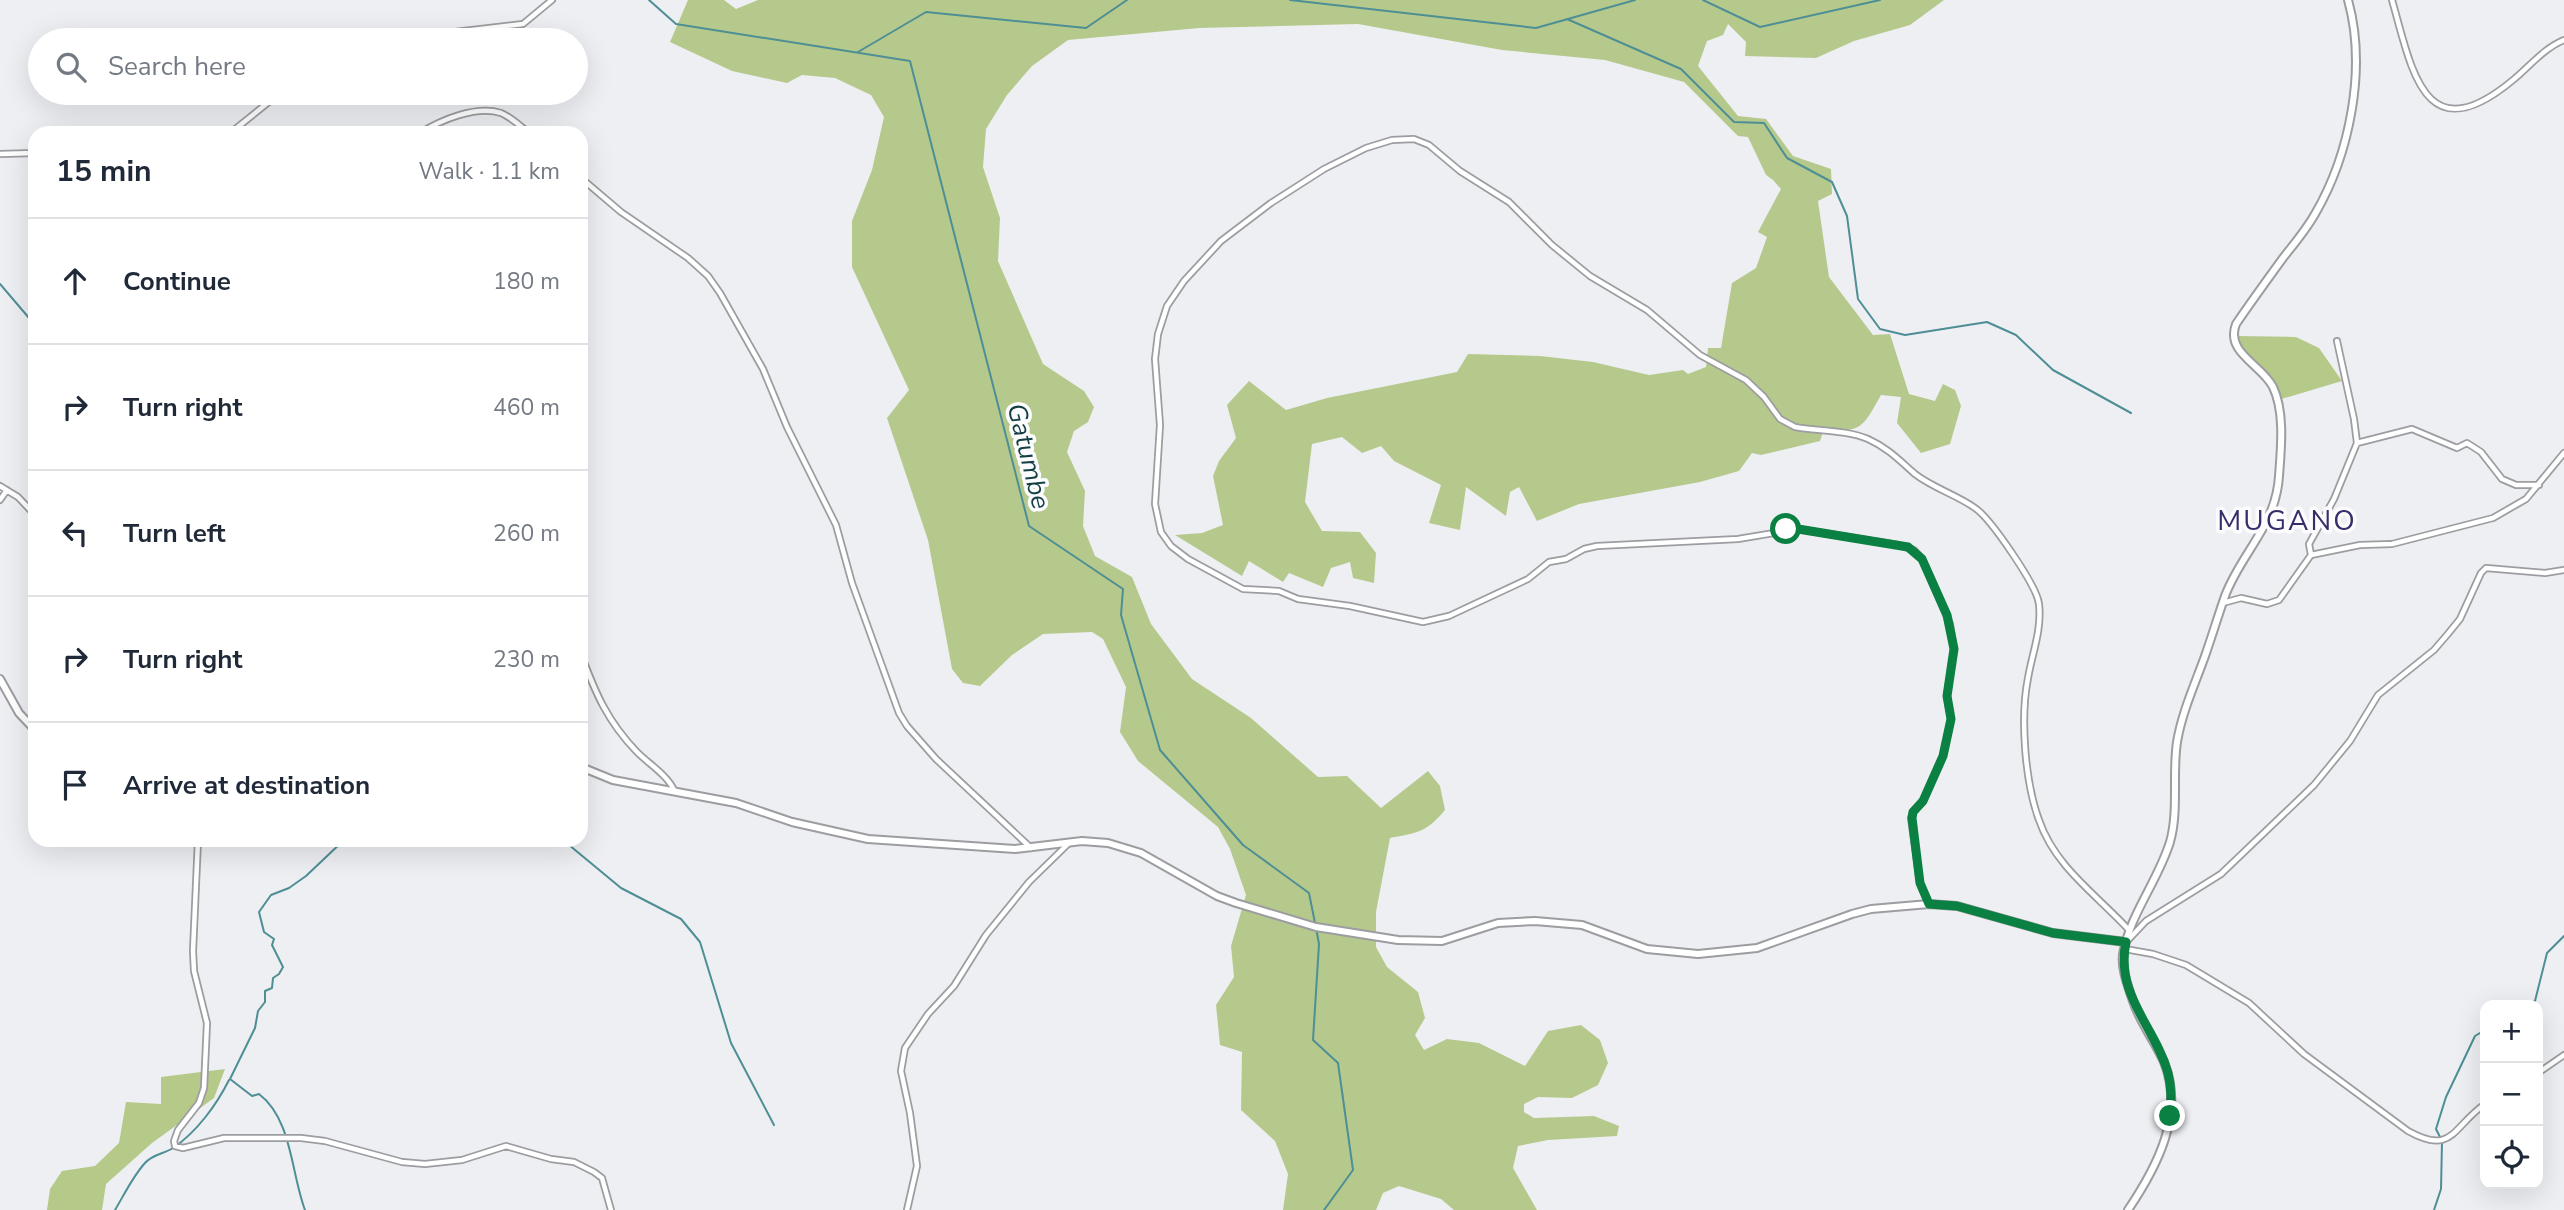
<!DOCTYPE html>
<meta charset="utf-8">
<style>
:root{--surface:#fff;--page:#f2f2f3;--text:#1f2937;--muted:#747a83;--line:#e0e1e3}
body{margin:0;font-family:"Nunito Sans",sans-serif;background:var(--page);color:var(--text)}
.controls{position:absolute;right:21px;bottom:21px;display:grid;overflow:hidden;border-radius:14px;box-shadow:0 7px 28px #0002}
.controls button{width:63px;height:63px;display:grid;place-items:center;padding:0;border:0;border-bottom:2px solid var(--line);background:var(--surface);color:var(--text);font:35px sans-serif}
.stop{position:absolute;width:21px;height:21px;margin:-16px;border:5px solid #0b8043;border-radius:50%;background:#fff}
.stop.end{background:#0b8043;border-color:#fff;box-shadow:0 2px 7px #0008}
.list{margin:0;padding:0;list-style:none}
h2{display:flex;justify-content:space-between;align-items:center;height:91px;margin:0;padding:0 28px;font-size:30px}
h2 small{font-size:23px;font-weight:400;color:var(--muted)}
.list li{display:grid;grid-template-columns:46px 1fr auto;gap:21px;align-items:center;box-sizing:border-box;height:126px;padding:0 28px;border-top:2px solid var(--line)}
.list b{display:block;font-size:26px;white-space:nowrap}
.list em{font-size:23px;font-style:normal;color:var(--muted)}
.icon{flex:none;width:38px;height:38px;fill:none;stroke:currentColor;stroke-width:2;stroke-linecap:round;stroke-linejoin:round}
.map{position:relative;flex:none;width:2564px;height:1210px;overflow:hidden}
.search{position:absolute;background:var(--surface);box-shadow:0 7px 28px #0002;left:28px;top:28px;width:560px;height:77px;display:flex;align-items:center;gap:18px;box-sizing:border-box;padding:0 24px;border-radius:38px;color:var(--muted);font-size:26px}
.panel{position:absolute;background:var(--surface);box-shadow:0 7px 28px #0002;left:28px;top:126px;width:560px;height:721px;border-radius:21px}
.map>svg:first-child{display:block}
.green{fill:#b6c98c}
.forest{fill:#b5c988}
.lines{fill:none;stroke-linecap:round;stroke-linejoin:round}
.stream{stroke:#4e8e95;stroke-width:2}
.street-casing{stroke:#9c9da0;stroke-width:8}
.secondary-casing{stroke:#9c9da0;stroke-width:10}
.street{stroke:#fff;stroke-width:4.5}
.secondary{stroke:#fff;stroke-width:6}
.route{stroke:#0b8043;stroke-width:9}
.labels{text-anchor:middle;stroke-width:7;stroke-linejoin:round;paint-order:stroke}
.water-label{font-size:26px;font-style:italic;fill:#133f43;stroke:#fcfcff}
.quarter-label{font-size:28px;letter-spacing:2px;fill:#362e69;stroke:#fcfcff}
</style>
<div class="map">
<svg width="2564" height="1210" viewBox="0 0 2564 1210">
<rect width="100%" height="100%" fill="#eeeff3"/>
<path class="green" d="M688 0H724L736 9 758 0H1944L1910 25 1854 41 1816 58 1745 56 1746 42 1728 24 1723 35 1707 41 1698 66 1738 116 1766 119 1793 156 1831 169 1832 194 1818 201 1829 277 1873 335 1890 334 1909 394 1935 401 1943 384 1955 390 1961 406 1950 444 1921 453 1897 423 1901 397 1881 395C1862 429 1862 431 1823 432L1820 441 1761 455 1752 453 1739 471 1700 482 1579 504 1537 521 1519 487 1510 492 1506 516 1466 487 1460 530 1429 523 1441 485 1394 461 1381 446 1362 453 1342 437 1312 444 1305 502 1322 531 1360 532 1376 553 1374 583 1353 578 1350 562 1331 568 1323 587 1289 573 1283 582 1249 561 1242 576 1175 535 1202 533 1223 525 1213 476 1219 461 1236 438 1227 405 1249 381 1286 410 1327 398 1457 372 1468 354 1540 356 1593 362 1649 375 1683 370 1688 374 1706 367 1708 348H1721L1732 283 1756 268 1767 237 1758 232 1781 189 1773 180 1766 175 1748 137 1738 136 1684 82 1605 60 1502 50 1358 24 1199 28 1068 40 1032 66 1007 95 986 129 983 167 1000 218 998 261 1043 364 1084 391 1094 407 1088 422 1074 431 1067 452 1085 491 1083 526 1095 556 1132 577 1151 624 1192 679 1251 718 1318 777 1347 776 1381 808 1428 771 1440 786 1445 810C1427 832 1417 833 1390 838L1376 912V947L1387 967 1418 992 1425 1018 1415 1035 1424 1050 1447 1039 1479 1043 1525 1066 1548 1031 1581 1025 1600 1040 1608 1063 1598 1085 1572 1098 1538 1097 1524 1104V1112L1534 1118 1594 1116 1619 1126 1617 1136 1548 1140 1518 1146 1513 1168 1537 1210H1454L1441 1199 1399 1186 1383 1193 1376 1210H1283L1288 1174 1275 1141 1241 1110 1242 1052 1220 1045 1216 1005 1234 977 1231 946 1246 895 1230 849 1218 827 1138 761 1120 732 1126 687 1103 639 1092 632 1043 634 1012 655 980 686 963 683 952 669 928 540 887 418 909 390 852 267V221L872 170 884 117 871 95 835 78 802 75 787 83 732 71 670 42Z"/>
<path class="forest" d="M2236 336 2296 337 2319 348 2342 381 2278 400 2272 382 2237 345Z
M225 1069 214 1098 152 1143 106 1184 102 1210H47L50 1189 62 1171 95 1166 119 1143 126 1102 161 1104V1077Z"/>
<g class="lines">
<path class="stream" d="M649 0 676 24 910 61 1029 526 1123 589 1121 615 1160 750 1243 845 1309 893 1315 923
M1290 0 1536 28 1635 0
M1703 0 1760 27 1880 0
M1567 19 1681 69 1734 122 1764 123 1787 158 1832 182 1847 216 1858 299 1880 329 1905 335 1987 322 2016 335 2053 370 2131 413
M858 52 926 12 1086 28 1127 0
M0 284 35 325
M563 840 621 888 681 919 700 942 731 1043 774 1125
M1316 928 1319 944 1313 1040 1338 1063 1353 1170 1324 1210
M2527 1005 2535 1001 2547 953 2564 936
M2440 1137 2436 1129 2446 1097 2475 1036 2485 1030
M115 1210C124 1195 133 1176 145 1163 153 1154 164 1154 173 1148 197 1132 217 1104 229 1080
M305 1210C291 1173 292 1119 259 1094L252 1096 230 1079 255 1028 258 1011 265 1002V991L272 988 273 978 279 974 283 967 272 945 274 939 264 932 259 912 271 895 289 888 306 876 344 840
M2434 1210 2441 1189 2442 1142"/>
<g class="street-casing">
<path id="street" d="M2392 0C2412 70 2424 154 2513 80 2529 67 2544 48 2564 40
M414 40 446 33 523 24 552 0
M224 133 234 130 280 93
M420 133C441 120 476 105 501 113 511 117 520 126 529 133
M0 154 35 153
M581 178 621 212 688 258 708 276 720 293 763 369 787 427 836 525 852 583 899 713 907 726 936 759 1031 848
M2357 443 2412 429 2457 448 2467 443 2481 452 2502 479 2516 485H2539
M0 486 18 497 35 515
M0 500 7 490
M2311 555 2309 544 2334 499 2357 443 2354 419 2337 341
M2223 603 2241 598 2267 604 2279 600 2311 555 2360 545 2392 544 2493 518 2526 499 2564 453
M581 654C595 692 607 721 637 752 649 764 667 775 674 790
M198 840 193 951 194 971 207 1023 204 1088 199 1103 178 1130 174 1141 175 1146 183 1148 224 1138H301L325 1141 402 1162 425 1164 462 1160 506 1146 551 1159 574 1162 594 1172 602 1178 611 1210
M1929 904 1920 883 1911 818 1913 812 1923 801 1943 756 1951 719 1947 696 1954 649 1950 624 1922 559 1914 550 1898 545 1798 529 1738 539 1597 546 1584 549 1566 559 1549 562 1528 579 1449 616 1423 622 1350 606 1298 599 1279 591 1243 589 1188 559 1171 546 1161 532 1155 504 1160 425 1155 359 1158 334 1167 306 1184 281 1221 241 1271 203 1324 169 1366 148 1392 140 1414 139 1429 145 1460 171 1509 202 1552 245 1590 276 1647 310 1700 355 1746 380 1764 397 1780 419 1795 427C1818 431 1847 430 1868 439 1888 448 1900 461 1915 474 1933 488 1957 495 1975 508 1991 519 2037 586 2039 604 2042 630 2032 654 2028 678 2020 718 2025 782 2039 820 2055 867 2097 895 2129 930
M2129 939 2146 921 2221 874 2314 785 2350 741 2378 695 2434 650 2447 635 2460 619 2481 573 2486 568 2545 573 2564 570
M2125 949 2153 954 2186 965 2249 1003 2304 1054 2408 1131C2453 1156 2452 1127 2485 1104
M2538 1073 2564 1055
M907 1210 917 1166 910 1113 901 1071 905 1048 928 1014 954 986 986 935 1029 882 1069 843"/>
</g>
<g class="secondary-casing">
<path id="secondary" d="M0 679 19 713 35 730
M581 767 613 780 736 803 792 822 868 839 1015 849 1082 841 1108 843 1141 853 1217 896 1236 903 1316 927 1398 940 1442 941 1498 923 1535 921 1582 925 1647 949 1698 954 1757 948 1852 914 1871 909 1929 904 1957 906 2053 933 2126 942
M2128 1210C2157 1167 2185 1114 2164 1062 2155 1041 2140 1023 2133 1001 2128 986 2121 969 2123 954 2130 914 2158 881 2170 842 2179 810 2172 775 2177 742 2182 712 2195 684 2205 656 2212 636 2218 616 2225 596 2241 553 2276 526 2279 476 2281 449 2285 412 2273 387 2261 364 2225 353 2236 324 2251 302 2267 280 2283 258 2294 244 2306 230 2315 214 2350 154 2367 68 2348 0"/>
</g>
<use href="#street" class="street"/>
<use href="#secondary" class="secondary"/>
</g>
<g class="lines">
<path class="route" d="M1786 529H1798L1908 547 1922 559 1947 615 1954 649 1947 696 1951 719 1943 756 1923 801 1913 812 1912 818 1920 883 1929 904 1957 906 2053 933 2126 942C2115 996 2155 1026 2168 1073 2172 1088 2171 1102 2170 1116"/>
</g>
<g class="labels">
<g class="water-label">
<text transform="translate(1029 456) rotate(76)" y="9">Gatumbe</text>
</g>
<g class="quarter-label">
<text x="2287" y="530">MUGANO</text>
</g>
</g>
</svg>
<div class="controls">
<button>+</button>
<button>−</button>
<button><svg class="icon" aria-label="locate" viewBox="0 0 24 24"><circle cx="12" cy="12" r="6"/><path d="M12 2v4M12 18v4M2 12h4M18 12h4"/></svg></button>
</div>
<div class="stop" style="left:1786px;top:529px"></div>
<div class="stop end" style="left:2170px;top:1116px"></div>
<div class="search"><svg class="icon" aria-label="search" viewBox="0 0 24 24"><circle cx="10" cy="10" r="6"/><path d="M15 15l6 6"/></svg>Search here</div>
<section class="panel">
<h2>15 min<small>Walk · 1.1 km</small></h2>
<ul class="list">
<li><svg class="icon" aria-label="ahead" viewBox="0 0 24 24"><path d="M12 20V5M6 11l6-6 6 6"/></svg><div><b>Continue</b></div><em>180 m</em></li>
<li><svg class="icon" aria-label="right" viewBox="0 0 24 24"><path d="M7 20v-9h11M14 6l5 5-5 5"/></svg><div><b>Turn right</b></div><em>460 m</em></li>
<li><svg class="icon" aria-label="left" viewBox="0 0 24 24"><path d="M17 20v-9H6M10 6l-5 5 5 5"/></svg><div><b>Turn left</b></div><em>260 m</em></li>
<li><svg class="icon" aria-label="right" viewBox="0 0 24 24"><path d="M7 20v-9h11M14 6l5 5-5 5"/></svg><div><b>Turn right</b></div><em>230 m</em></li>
<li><svg class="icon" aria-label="arrive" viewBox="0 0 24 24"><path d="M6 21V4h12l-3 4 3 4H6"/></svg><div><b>Arrive at destination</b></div></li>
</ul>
</section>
</div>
